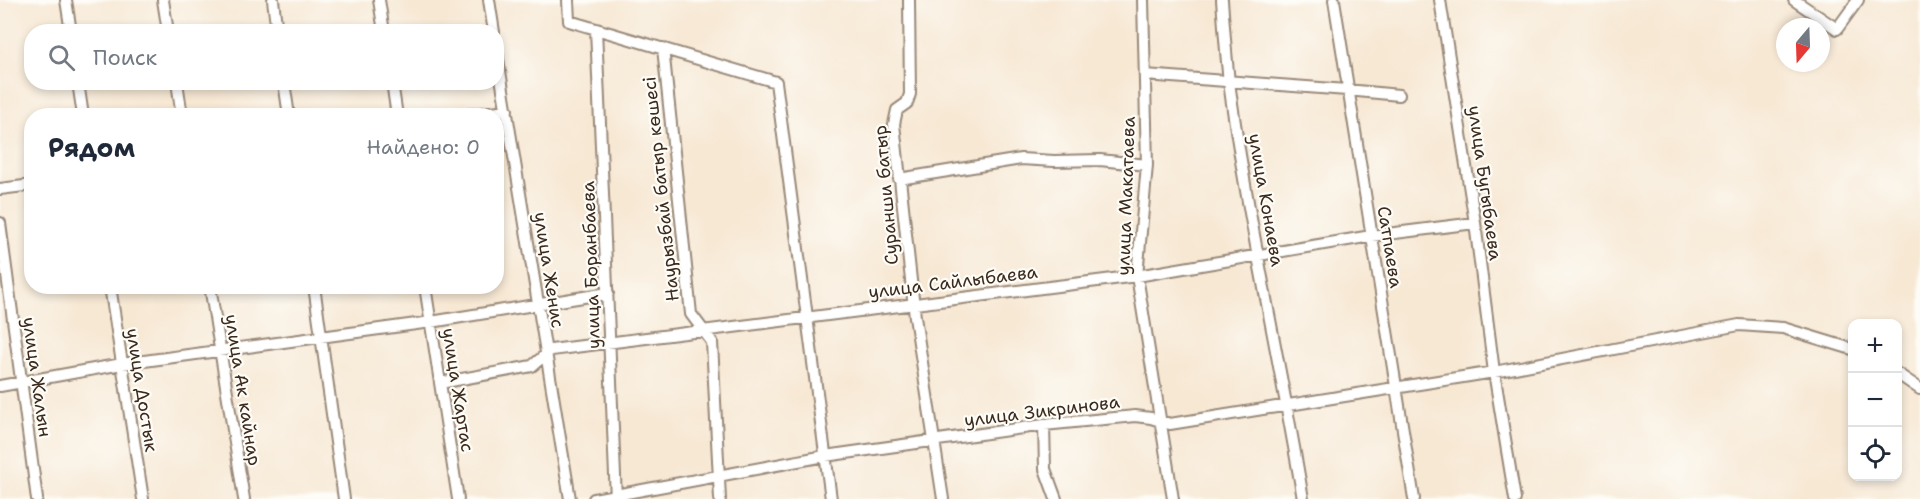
<!DOCTYPE html>
<html lang="ru">
<meta charset="utf-8">
<style>
:root{--surface:#fff;--page:#f2f2f3;--text:#1f2937;--muted:#747a83;--line:#e0e1e3}
body{margin:0;font-family:"Shantell Sans",sans-serif;background:var(--page);color:var(--text)}
.controls{position:absolute;right:18px;bottom:18px;display:grid;overflow:hidden;border-radius:12px;box-shadow:0 3px 9px #0003}
.controls button{width:54px;height:54px;display:grid;place-items:center;padding:0;border:0;border-bottom:2px solid var(--line);background:var(--surface);color:var(--text);font:30px sans-serif}
.compass{position:absolute;left:1776px;top:18px;width:54px;height:54px;border-radius:50%;background:var(--surface);box-shadow:0 3px 9px #0003;rotate:199deg}
.list{margin:0;padding:0;list-style:none}
h2{display:flex;justify-content:space-between;align-items:center;height:78px;margin:0;padding:0 24px;font-size:26px}
h2 small{font-size:20px;font-weight:400;color:var(--muted)}
.icon{flex:none;width:33px;height:33px;fill:none;stroke:currentColor;stroke-width:2;stroke-linecap:round;stroke-linejoin:round}
.map{position:relative;flex:none;width:1920px;height:499px;overflow:hidden}
.search{position:absolute;background:var(--surface);box-shadow:0 3px 9px #0003;left:24px;top:24px;width:480px;height:66px;display:flex;align-items:center;gap:15px;box-sizing:border-box;padding:0 21px;border-radius:24px;color:var(--muted);font-size:22px}
.panel{position:absolute;background:var(--surface);box-shadow:0 3px 9px #0003;left:24px;top:108px;width:480px;height:186px;border-radius:24px}
.map>svg:first-child{display:block}
.lines{fill:none;stroke-linecap:round;stroke-linejoin:round}
.minor-casing{stroke:#998979;stroke-width:14}
.minor{stroke:#fff;stroke-width:10}
.labels{text-anchor:middle;stroke-width:4.5;stroke-linejoin:round;paint-order:stroke}
.street-label{font-size:18px;fill:#3b2a1e;stroke:#fdfcf7}
</style>
<div class="map">
<svg width="1920" height="499" viewBox="0 0 1920 499">
<rect width="100%" height="100%" fill="#fdfcf7"/>
<filter id="ink" filterUnits="userSpaceOnUse"><feTurbulence type="fractalNoise" baseFrequency=".0167" numOctaves="2"/><feDisplacementMap in="SourceGraphic" scale="12" xChannelSelector="R" yChannelSelector="G"/><feConvolveMatrix kernelMatrix="1 2 1 2 8 2 1 2 1" color-interpolation-filters="sRGB"/></filter>
<filter id="wash" filterUnits="userSpaceOnUse"><feTurbulence type="fractalNoise" baseFrequency=".008" numOctaves="4" result="noise"/><feDisplacementMap in="SourceGraphic" scale="24" xChannelSelector="R" yChannelSelector="G"/><feGaussianBlur stdDeviation="1.35" result="paint"/><feColorMatrix in="noise" values="0 0 0 0 0 0 0 0 0 0 0 0 0 0 0 0 0 1.4 0 .05"/><feComposite in="paint" operator="in"/></filter>
<g filter="url(#wash)">
<rect width="100%" height="100%" fill="#f7e8d4"/>
</g>
<g filter="url(#ink)">
<g class="lines">
<g class="minor-casing">
<path id="minor" d="M66 0 71 32
M163 0 168 32
M273 0 277 32
M379 0 384 32
M489 0 494 32
M568 0 569 21 776 82 831 499
M909 0 910 94 907 103 897 110 894 124 915 317 943 499
M1143 0 1147 165 1137 276 1173 499
M1222 0C1224 27 1226 55 1229 82 1248 222 1280 360 1303 499
M1334 0 1414 499
M1440 0 1475 223 1494 372 1515 499
M1794 0 1837 29 1858 0
M596 29 616 499
M496 47 570 499
M663 48 691 314 712 342 720 499
M1145 75 1347 90 1399 95
M78 82 83 116
M177 82 182 116
M284 82 289 116
M392 82 397 116
M458 116 507 110
M899 179 1021 159 1054 161 1100 160 1147 165
M0 189 32 185
M0 223 37 499
M110 286 143 499
M210 286 244 499
M314 286 344 499
M425 286 458 499
M1898 374 1920 389
M440 383 532 366 551 350 1137 276 1371 236 1475 223
M0 386 122 364 431 322 608 293
M1044 425 1045 469 1056 499
M594 499 825 456 1044 425 1135 416 1151 418 1170 424 1494 372 1739 325 1783 328 1852 349"/>
</g>
<use href="#minor" class="minor"/>
</g>
</g>
<g class="labels">
<g class="street-label">
<text transform="translate(1485 183) rotate(82)" y="6">улица Бугыбаева</text>
<text transform="translate(661 189) rotate(-96)" y="6">Наурызбай батыр көшесі</text>
<text transform="translate(886 195) rotate(-95)" y="6">Суранши батыр</text>
<text transform="translate(1126 196) rotate(-88)" y="6">улица Макатаева</text>
<text transform="translate(1266 200) rotate(80)" y="6">улица Конаева</text>
<text transform="translate(1390 247) rotate(81)" y="6">Сатпаева</text>
<text transform="translate(591 265) rotate(-92)" y="6">улица Боранбаева</text>
<text transform="translate(549 270) rotate(81)" y="6">улица Женис</text>
<text transform="translate(953 282) rotate(-7)" y="6">улица Сайлыбаева</text>
<text transform="translate(37 377) rotate(82)" y="6">улица Жалын</text>
<text transform="translate(142 390) rotate(81)" y="6">улица Достык</text>
<text transform="translate(243 390) rotate(81)" y="6">улица Ак кайнар</text>
<text transform="translate(458 390) rotate(81)" y="6">улица Жартас</text>
<text transform="translate(1042 411) rotate(-7)" y="6">улица Зикринова</text>
</g>
</g>
</svg>
<div class="controls">
<button>+</button>
<button>−</button>
<button><svg class="icon" aria-label="locate" viewBox="0 0 24 24"><circle cx="12" cy="12" r="6"/><path d="M12 2v4M12 18v4M2 12h4M18 12h4"/></svg></button>
</div>
<svg class="compass" viewBox="-18 -18 36 36"><path d="M0-13l5 13h-10z" fill="#e53935"/><path d="M0 13l5-13h-10z" fill="#747a83"/></svg>
<div class="search"><svg class="icon" aria-label="search" viewBox="0 0 24 24"><circle cx="10" cy="10" r="6"/><path d="M15 15l6 6"/></svg>Поиск</div>
<section class="panel">
<h2>Рядом<small>Найдено: 0</small></h2>
<ul class="list">
</ul>
</section>
</div>
